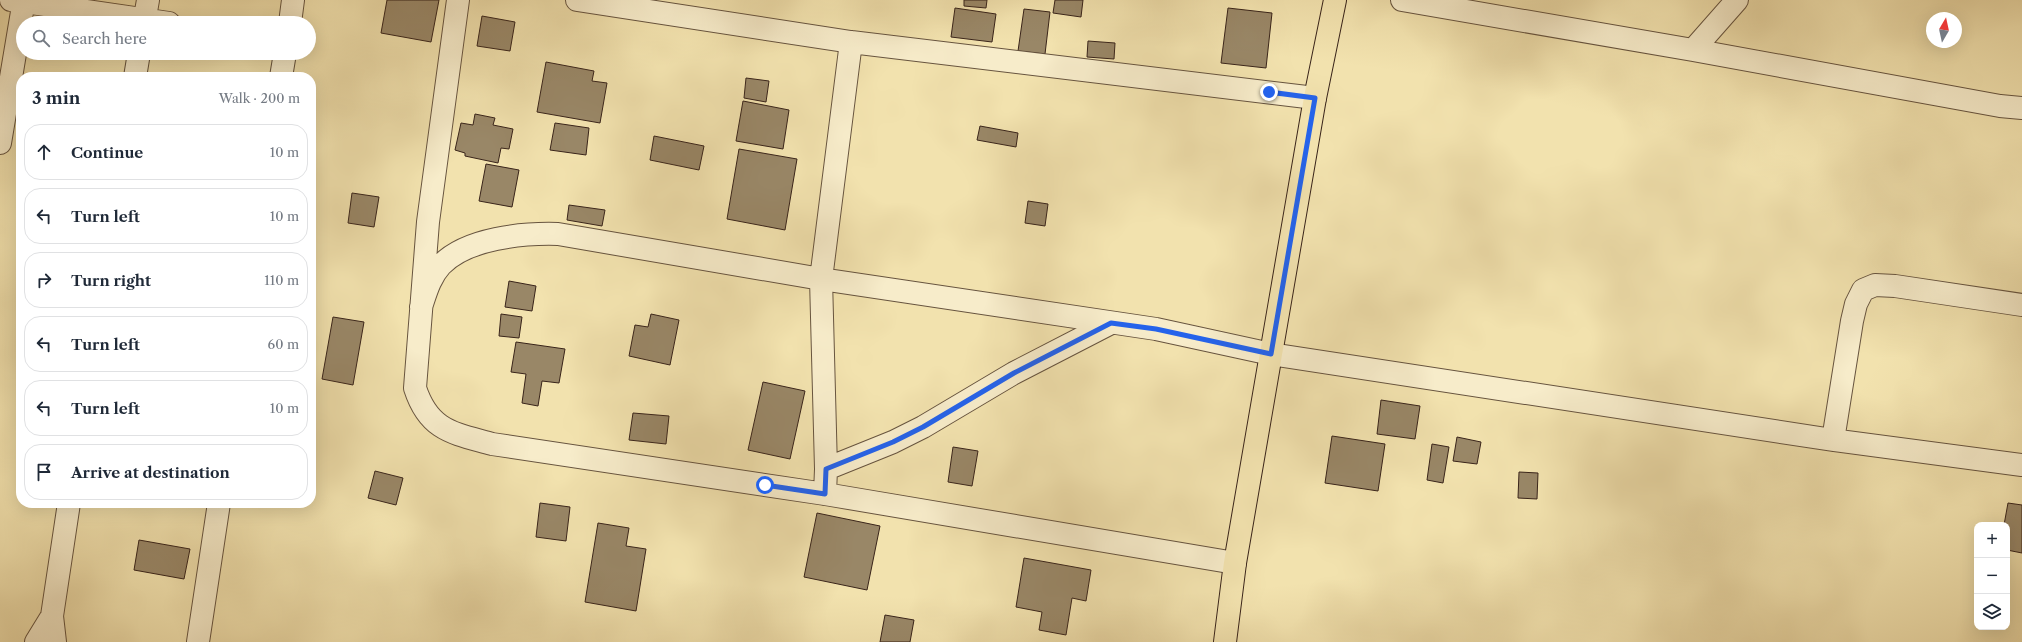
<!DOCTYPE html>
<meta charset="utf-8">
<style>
:root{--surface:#fff;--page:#f2f2f3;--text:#1f2937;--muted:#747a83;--line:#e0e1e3}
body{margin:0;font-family:"Libre Caslon Text",serif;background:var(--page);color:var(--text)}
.controls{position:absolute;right:12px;bottom:12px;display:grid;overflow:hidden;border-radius:8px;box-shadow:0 4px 16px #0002}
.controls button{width:36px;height:36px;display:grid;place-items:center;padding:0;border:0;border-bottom:1px solid var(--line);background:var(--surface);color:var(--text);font:20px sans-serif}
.compass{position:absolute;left:1926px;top:12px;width:36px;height:36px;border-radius:50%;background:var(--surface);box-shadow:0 4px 16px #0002;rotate:9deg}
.stop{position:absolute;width:12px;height:12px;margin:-9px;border:3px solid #2563eb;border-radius:50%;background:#fff}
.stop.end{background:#2563eb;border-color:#fff;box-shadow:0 1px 4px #0008}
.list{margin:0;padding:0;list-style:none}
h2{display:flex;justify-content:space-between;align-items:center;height:52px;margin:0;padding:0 16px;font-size:17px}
h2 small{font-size:13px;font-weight:400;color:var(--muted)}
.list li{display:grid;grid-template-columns:26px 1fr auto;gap:12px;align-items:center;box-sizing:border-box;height:56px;margin:0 8px 8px;padding:0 8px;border:1px solid var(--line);border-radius:16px}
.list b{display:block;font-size:15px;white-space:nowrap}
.list em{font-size:13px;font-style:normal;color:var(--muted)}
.icon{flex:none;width:22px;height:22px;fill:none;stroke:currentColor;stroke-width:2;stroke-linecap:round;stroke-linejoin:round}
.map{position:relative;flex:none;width:2022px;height:642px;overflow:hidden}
.search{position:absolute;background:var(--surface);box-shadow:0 4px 16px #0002;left:16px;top:16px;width:300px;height:44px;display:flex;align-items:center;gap:10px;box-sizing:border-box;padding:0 14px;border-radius:22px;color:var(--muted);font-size:15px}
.panel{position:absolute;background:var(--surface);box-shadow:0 4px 16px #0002;left:16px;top:72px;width:300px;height:436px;border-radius:16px}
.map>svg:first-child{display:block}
.building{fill:#998767;stroke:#39241a}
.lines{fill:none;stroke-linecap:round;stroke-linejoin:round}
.minor-casing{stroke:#67543f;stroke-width:24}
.major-casing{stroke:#39241a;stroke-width:24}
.minor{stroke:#f7ecca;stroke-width:22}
.major{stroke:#f2e2ae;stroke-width:22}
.route{stroke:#2563eb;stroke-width:5}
</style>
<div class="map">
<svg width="2022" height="642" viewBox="0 0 2022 642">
<rect width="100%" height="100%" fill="#f2e2ae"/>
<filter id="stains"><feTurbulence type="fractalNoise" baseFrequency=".005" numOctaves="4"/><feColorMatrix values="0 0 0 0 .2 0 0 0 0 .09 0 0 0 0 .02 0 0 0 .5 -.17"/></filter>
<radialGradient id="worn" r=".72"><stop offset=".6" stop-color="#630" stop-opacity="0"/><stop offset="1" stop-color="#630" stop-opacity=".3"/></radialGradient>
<path class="building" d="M387 0H439L431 42 381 33Z
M964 0H987L986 8 964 6Z
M1055 0H1083L1081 17 1053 13Z
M955 8 996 14 992 42 951 37Z
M1228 8 1272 13 1266 68 1221 63Z
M1024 9 1050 12 1045 54 1018 51Z
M482 16 515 22 510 51 477 46Z
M1088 41 1115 43 1114 59 1087 57Z
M546 62 594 71 592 81 607 83 600 123 537 112Z
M746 78 769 81 766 102 744 98Z
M743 101 789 110 783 149 736 141Z
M475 114 495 118 493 125 513 129 509 149 501 148 498 163 465 156V153L455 150 461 123 473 125Z
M555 123 589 128 586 155 550 150Z
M980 126 1018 133 1016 147 977 140Z
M654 136 704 146 699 170 650 160Z
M739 149 797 159 785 230 727 219Z
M486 164 519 170 512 207 479 201Z
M352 193 379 197 374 227 348 223Z
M1028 201 1048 204 1045 226 1025 223Z
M569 205 605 210 602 226 567 220Z
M509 281 536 286 532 311 505 307Z
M501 314 522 317 519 338 499 336Z
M651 314 679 320 670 365 629 356 635 325 648 327Z
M333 317 364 322 353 385 322 379Z
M516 342 565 349 559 383 542 381 538 406 522 403 526 374 511 372Z
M763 382 805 391 790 459 748 450Z
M1381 400 1420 406 1415 439 1377 434Z
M633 413 669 416 666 444 629 440Z
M1332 436 1385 444 1378 491 1325 483Z
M1457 437 1481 442 1477 464 1453 461Z
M1432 444 1449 447 1443 483 1427 480Z
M953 447 978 451 972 486 948 482Z
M375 471 403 478 396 505 368 498Z
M1519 472 1538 473 1537 499 1518 498Z
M540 503 570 507 566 541 536 537Z
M2008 503 2022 505V553L2007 550V525H2004Z
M817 513 880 526 867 590 804 577Z
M598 523 629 528 626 546 646 549 636 611 585 602Z
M139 540 190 549 184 579 134 570Z
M1024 558 1091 570 1086 601 1072 598 1066 635 1039 630 1042 612 1016 607Z
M885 615 914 620 910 642H880Z"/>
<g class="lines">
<g class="minor-casing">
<path id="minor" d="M11 0 169 23
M458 0 428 222 415 388C429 431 453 433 492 444L825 494 1235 563
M577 0 851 42 1315 98
M1402 0 1693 50 2000 106 2022 108
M144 23 148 0
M290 23 293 0
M1693 50 1737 0
M135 77 139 53
M281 77 285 53
M0 143 24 0
M421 307C426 292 430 277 441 265 467 238 523 233 558 234L821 279 1156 329 1271 354 1833 440 2022 465
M1833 440 1852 321 1856 304 1863 290 1875 285 1895 286 2022 305
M826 469 893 442 923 427 1014 373 1111 323
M825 494 826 469 821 279 851 42
M36 642 52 616
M55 642 52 616 69 503
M198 642 219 503"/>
</g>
<g class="major-casing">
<path id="major" d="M1225 642 1235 563 1315 98 1335 0"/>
</g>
<use href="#minor" class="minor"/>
<use href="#major" class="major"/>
</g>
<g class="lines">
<path class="route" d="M765 485 825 494 826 469 893 442 923 427 1014 373 1111 323 1156 329 1271 354 1315 98 1269 92"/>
</g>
<rect width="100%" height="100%" filter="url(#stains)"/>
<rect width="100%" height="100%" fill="url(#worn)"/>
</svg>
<div class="controls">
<button>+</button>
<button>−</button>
<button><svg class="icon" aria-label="layers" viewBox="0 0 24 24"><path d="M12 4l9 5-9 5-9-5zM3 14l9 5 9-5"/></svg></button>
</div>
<svg class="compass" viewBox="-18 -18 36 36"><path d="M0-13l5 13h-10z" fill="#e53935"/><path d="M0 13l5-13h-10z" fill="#747a83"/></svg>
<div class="stop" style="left:765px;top:485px"></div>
<div class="stop end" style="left:1269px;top:92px"></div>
<div class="search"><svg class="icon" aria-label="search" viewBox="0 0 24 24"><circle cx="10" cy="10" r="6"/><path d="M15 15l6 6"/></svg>Search here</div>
<section class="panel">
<h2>3 min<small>Walk · 200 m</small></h2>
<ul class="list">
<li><svg class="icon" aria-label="ahead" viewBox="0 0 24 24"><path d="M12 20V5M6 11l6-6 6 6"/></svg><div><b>Continue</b></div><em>10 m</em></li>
<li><svg class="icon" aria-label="left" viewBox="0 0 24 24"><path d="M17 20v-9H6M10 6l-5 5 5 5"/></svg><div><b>Turn left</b></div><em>10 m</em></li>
<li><svg class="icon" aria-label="right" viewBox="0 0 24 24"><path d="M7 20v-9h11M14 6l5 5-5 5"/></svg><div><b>Turn right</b></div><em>110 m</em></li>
<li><svg class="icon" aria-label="left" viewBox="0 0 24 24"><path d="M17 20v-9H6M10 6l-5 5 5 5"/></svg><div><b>Turn left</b></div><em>60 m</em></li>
<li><svg class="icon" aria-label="left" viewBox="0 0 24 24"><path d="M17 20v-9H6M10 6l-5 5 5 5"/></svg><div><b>Turn left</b></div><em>10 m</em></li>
<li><svg class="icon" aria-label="arrive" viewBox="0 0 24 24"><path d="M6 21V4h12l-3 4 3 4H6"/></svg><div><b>Arrive at destination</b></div></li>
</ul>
</section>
</div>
